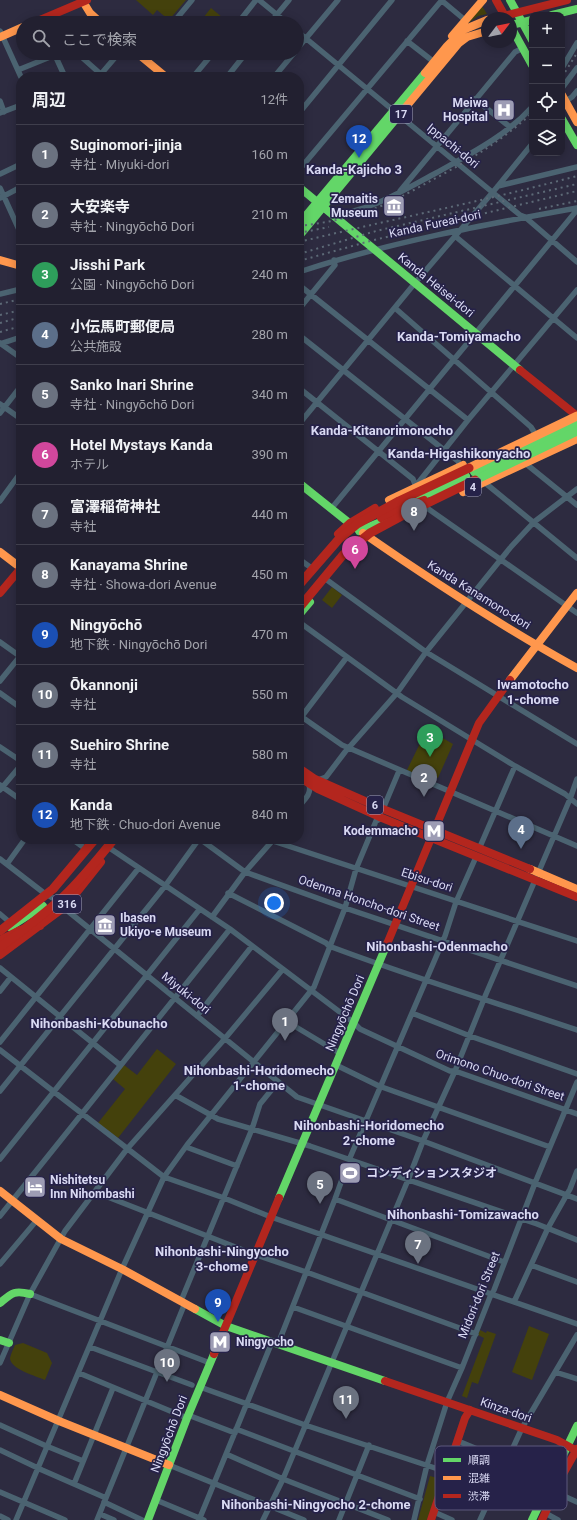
<!DOCTYPE html>
<html lang="ja">
<meta charset="utf-8">
<style>
:root{--surface:#222030;--page:#2a2838;--text:#f1f3f6;--muted:#a2a3ab;--line:#3f3e4c;--accent:#b45309}
body{margin:0;font-family:Roboto,"Noto Sans JP",sans-serif;background:var(--page);color:var(--text)}
.controls{position:absolute;right:12px;top:12px;display:grid;overflow:hidden;border-radius:8px;box-shadow:0 2px 10px #0003}
.controls button{width:36px;height:36px;display:grid;place-items:center;padding:0;border:0;border-bottom:1px solid var(--line);background:var(--surface);color:var(--text);font:20px sans-serif}
.compass{position:absolute;left:481px;top:12px;width:36px;height:36px;border-radius:50%;background:var(--surface);box-shadow:0 2px 10px #0003;rotate:58deg}
.you{position:absolute;left:274px;top:903px;width:14px;height:14px;margin:-10px;border:3px solid #fff;border-radius:50%;background:#1a73e8;box-shadow:0 0 0 6px #1a73e833}
.badge{display:grid;place-items:center;width:26px;height:26px;border-radius:50%;background:var(--accent);color:#fff;font-size:13px;font-weight:700}
.pin{position:absolute;translate:-50% -33px;filter:drop-shadow(0 1px 2px #0008)}
.pin::after{content:'';position:absolute;top:21px;width:14px;height:12px;background:inherit;clip-path:polygon(0 0,100% 0,50% 100%)}
.list{margin:0;padding:0;list-style:none}
h2{display:flex;justify-content:space-between;align-items:center;height:52px;margin:0;padding:0 16px;font-size:17px}
h2 small{font-size:13px;font-weight:400;color:var(--muted)}
.list li{display:grid;grid-template-columns:26px 1fr auto;gap:12px;align-items:center;box-sizing:border-box;height:60px;padding:0 16px;border-top:1px solid var(--line)}
.list b{display:block;font-size:15px;white-space:nowrap}
.list p{margin:0;font-size:13px;white-space:nowrap;color:var(--muted)}
.list em{font-size:13px;font-style:normal;color:var(--muted)}
.icon{flex:none;width:22px;height:22px;fill:none;stroke:currentColor;stroke-width:2;stroke-linecap:round;stroke-linejoin:round}
.map{position:relative;flex:none;width:577px;height:1520px;overflow:hidden}
.search{position:absolute;background:var(--surface);box-shadow:0 2px 10px #0003;left:16px;top:16px;width:288px;height:44px;display:flex;align-items:center;gap:10px;box-sizing:border-box;padding:0 14px;border-radius:22px;color:var(--muted);font-size:15px}
.panel{position:absolute;background:var(--surface);box-shadow:0 2px 10px #0003;left:16px;top:72px;width:288px;height:772px;border-radius:16px}
.map>svg:first-child{display:block}
.green{fill:#44410c}
.lines{fill:none;stroke-linecap:round;stroke-linejoin:round}
.street{stroke:#4b6371;stroke-width:5.5}
.fast{stroke:#63d668;stroke-width:8}
.slow{stroke:#ff974d;stroke-width:8}
.jam{stroke:#b3261e;stroke-width:8}
.rail{stroke:#5d6a77;stroke-width:2;stroke-dasharray:2 4;stroke-linecap:butt}
.fast-bridge{stroke:#63d668;stroke-width:9}
.slow-bridge{stroke:#ff974d;stroke-width:9}
.jam-bridge{stroke:#b3261e;stroke-width:9}
.labels{text-anchor:middle;stroke-width:3.5;stroke-linejoin:round;paint-order:stroke}
.shield{fill:#262249;stroke:#a3a2c0;stroke-width:1}
.shield-label{font-size:11px;font-weight:bold;fill:#d9d9f3}
.poi-label{font-size:12px;font-weight:bold;fill:#d9d9f3;stroke:#262249;text-anchor:start}
.street-label{font-size:12px;fill:#d9d9f3;stroke:#262249}
.neighbourhood-label{font-size:13px;font-weight:bold;fill:#d9d9f3;stroke:#262249}
.key{fill:#262249;stroke:#5c597c;stroke-width:1}
.key-label{font-size:11px;fill:#d9d9f3}
</style>
<div class="map">
<svg width="577" height="1520" viewBox="0 0 577 1520">
<rect width="100%" height="100%" fill="#2d2b40"/>
<path class="green" d="M136 0H186L169 20 157 10 153 15Z
M482 6 487 14 478 16 467 24Z
M211 8 228 22 227 23H199Z
M332 587 342 595 332 608 322 600Z
M427 729 453 744 438 778 434 776 431 781 407 770Z
M157 1049 176 1064 118 1138 98 1123 125 1089 113 1079 124 1065 137 1075Z
M529 1326 549 1334 532 1380 512 1372Z
M480 1330 486 1333 487 1331 496 1334 478 1384 472 1382 467 1398 462 1396 484 1338 478 1335Z
M23 1343 47 1353 52 1363 45 1380C36 1376 10 1369 10 1358 11 1354 13 1349 15 1345Z
M430 1476 441 1479 427 1520H418Z"/>
<g class="lines">
<path class="street" d="M259 0 287 23
M441 0 465 20
M173 23 192 0
M238 23 256 0
M270 23 289 0
M0 31 21 77
M297 31 520 215 525 217 577 262
M407 41 434 62
M297 49 338 0
M54 53 65 77
M77 53 104 77
M562 68 577 43
M18 70 55 55
M93 77 101 74 119 53
M193 77 213 53
M227 77 246 53
M274 77 294 53
M562 88 577 68
M475 99 510 127
M0 101 4 112
M566 101 572 97 577 91
M0 113 21 105
M299 113 392 0
M299 170 442 0
M0 174 21 164
M498 186 577 167
M0 188 21 234
M400 191 515 52 523 48
M0 198 21 187
M331 214C366 214 406 189 436 173 470 154 506 136 532 107
M455 236 577 338
M299 272C390 242 483 225 577 208
M299 285 468 420
M0 294 21 289
M395 308 531 427 534 432
M299 309 335 265 334 260
M299 335 458 461 460 466
M0 343 21 358
M0 344 21 337
M299 388 413 479 416 487
M0 404 21 419
M0 413 21 386
M299 424 415 283 498 186 532 144
M525 463 577 505
M484 482 577 558
M418 483 468 420 577 290
M0 501 21 472
M427 508 577 613
M331 509 577 210
M299 559 310 567
M327 580 426 652 577 744
M299 622 402 697 515 766 565 794 577 804
M0 642 21 657
M0 681 21 655
M0 693 21 708
M299 715 342 745 577 846
M299 720 347 657
M0 747 21 761
M318 780 326 777 345 752 397 693 426 652 510 548 534 522 577 489
M0 785 21 800
M0 790 21 765
M299 806C304 800 312 794 309 785
M383 809 399 771
M72 839 83 847
M200 839 245 872 345 908 577 986
M272 839 276 842 577 941
M111 849 230 929 353 1022 360 1029 450 1071H455L577 1114
M479 849 515 766
M0 859 44 893 66 906 69 912 297 1097 423 1141 577 1199
M7 864 25 839
M228 893 326 943 329 946C411 977 494 1002 577 1030
M0 914 7 920
M212 917 245 872 274 839
M0 968 120 1065
M0 991 11 977
M412 1013 470 1036 577 1074
M197 1016 252 946
M286 1021 341 1054
M0 1042 138 869
M0 1050 164 1177 224 1198 271 1217 577 1324
M336 1065 379 1086 550 1147
M0 1091 165 886 199 839
M175 1095 218 1119 310 1146 537 1224 577 1240
M186 1147 237 1166
M0 1159 199 910
M95 1192 248 1252 306 1272 476 1334
M335 1199 504 1262
M0 1216 230 929
M0 1264 37 1220
M531 1265 577 1282
M30 1294 210 1363
M181 1301 252 1129 260 1104 278 1082
M514 1302 548 1228 570 1189 577 1171
M293 1307 462 1368
M278 1344 335 1199 349 1160 445 936 456 902 476 857
M90 1347 192 1385
M0 1363 30 1294 65 1231 127 1149 222 1042 283 969
M555 1372 577 1379
M79 1373 187 1418
M200 1387 305 1425 447 1472 538 1506
M188 1415 235 1433
M0 1425 44 1445 83 1461
M236 1429 420 1499
M458 1441 551 1480
M0 1450 42 1470 106 1498
M226 1454 283 1479 388 1520
M169 1465 304 1520
M74 1484 113 1388
M0 1492 65 1520
M555 1492 577 1502
M156 1500 204 1520
M104 1502 142 1520
M434 1512 452 1520
M545 1513 558 1520
M100 1514 114 1520
M0 1516 8 1520
M16 1520 122 1269 164 1177 187 1145 314 987 345 908 356 869 376 821 382 818
M97 1520 185 1303
M199 1520 272 1342
M263 1520 283 1479 408 1180 423 1141 455 1071 486 994 570 799 577 779
M339 1520 369 1445
M414 1520 427 1465 447 1402 462 1368 490 1297 494 1290 535 1183 577 1082
M480 1520 522 1428 577 1335"/>
<path class="fast" d="M510 0 532 40
M552 15 577 9
M511 25 532 20
M511 27 532 65
M562 119 577 145
M299 187 520 370
M299 230 303 219 425 73
M300 235 400 114
M474 472 577 423
M299 483 353 526
M410 497 431 493 466 476
M359 531 388 519
M299 615 310 602
M10 927 43 906
M279 1198 387 944
M0 1303C12 1293 14 1290 30 1294
M195 1309 226 1326 385 1381
M0 1340 9 1343
M148 1520 187 1418 214 1354
M532 1520 577 1426"/>
<path class="slow" d="M82 0 90 13 101 23
M452 36 483 0
M0 37 23 27
M137 53 166 77
M425 73 447 46 463 30 487 20
M562 95 577 122
M400 114 459 43 467 37 487 31
M0 260 21 266
M463 492 577 439
M389 500 463 465
M363 533C432 581 503 627 577 668
M0 552 21 568
M510 680 577 593
M530 869 577 889
M0 1191 61 1239 122 1269 195 1309
M0 1395 59 1421 169 1465"/>
<path class="jam" d="M496 0 506 18
M496 18 567 0
M33 23 87 0
M520 370 577 416
M381 518 397 510 424 500
M338 534 350 523 375 508
M0 593 21 568
M299 768 315 779 383 809 530 869
M299 777 318 789 382 818 577 897
M0 940 20 930 40 926
M387 944 479 723 510 680
M0 955 66 906 101 862
M214 1354 279 1198
M385 1381 557 1440 577 1451
M431 1520 465 1418 470 1410
M542 1520 563 1474 577 1449"/>
<path class="rail" d="M562 77 577 53
M539 209 577 201
M299 226C325 223 351 218 376 208 397 200 417 188 436 178 471 159 503 140 532 113
M299 233 329 227
M299 242C392 219 485 201 577 176
M299 254 376 231 577 184
M299 261 370 241 577 191
M0 304 21 299
M0 315 21 310
M0 323 21 317
M0 332 21 326"/>
<path class="fast-bridge" d="M475 480 577 431"/>
<path class="slow-bridge" d="M469 468 577 416"/>
<path class="jam-bridge" d="M299 585 339 539 357 524 399 501 469 468
M299 608 343 555 370 533 409 512 475 480
M0 931 53 889 95 839
M0 947C22 931 43 915 63 897 82 879 98 859 114 839"/>
</g>
<defs>
<g id="hospital-square" transform="scale(1.15)"><rect x="-9" y="-9" width="18" height="18" rx="4" fill="#9d9cb4" stroke="#262249"/><path d="M-5-5h3v3.5h4V-5h3V5h-3V1.5h-4V5h-3Z" fill="#fff"/></g>
<g id="museum-square" transform="scale(1.15)"><rect x="-9" y="-9" width="18" height="18" rx="4" fill="#9d9cb4" stroke="#262249"/><path d="M0-6L6-3V-2H-6V-3ZM-5-1h2V3h-2ZM-1-1h2V3h-2ZM3-1h2V3H3ZM-6 4H6V6H-6Z" fill="#fff"/></g>
<g id="metro-square" transform="scale(1.15)"><rect x="-9" y="-9" width="18" height="18" rx="4" fill="#9d9cb4" stroke="#262249"/><path d="M-5.5 5V-5H-3L0 0L3-5H5.5V5H3V-.5L0 4L-3-.5V5Z" fill="#fff"/></g>
<g id="stadium-square" transform="scale(1.15)"><rect x="-9" y="-9" width="18" height="18" rx="4" fill="#9d9cb4" stroke="#262249"/><path d="M0-5a6.5 5 0 1 0 0 10a6.5 5 0 1 0 0-10ZM-3.5-1.8h7v3.6h-7Z" fill="#fff"/></g>
<g id="hotel-square" transform="scale(1.15)"><rect x="-9" y="-9" width="18" height="18" rx="4" fill="#9d9cb4" stroke="#262249"/><path d="M-6-4.5h1.5V1H6V5H4.5V3h-9V5H-6ZM-4 0a1.8 1.8 0 1 1 3.6 0ZM.5 0V-2.5h3Q6-2.5 6 0Z" fill="#fff"/></g>
</defs>
<g fill-rule="evenodd">
<use href="#hospital-square" x="504" y="110"/>
<use href="#museum-square" x="394" y="206"/>
<use href="#metro-square" x="434" y="831"/>
<use href="#museum-square" x="105" y="925"/>
<use href="#stadium-square" x="350" y="1173"/>
<use href="#hotel-square" x="35" y="1187"/>
<use href="#metro-square" x="220" y="1342"/>
</g>
<g class="labels">
<g class="shield">
<rect x="390" y="105" width="22" height="18" rx="3"/>
<rect x="465" y="478" width="16" height="18" rx="3"/>
<rect x="367" y="796" width="16" height="18" rx="3"/>
<rect x="53" y="895" width="28" height="18" rx="3"/>
</g>
<g class="shield-label">
<text x="401" y="118">17</text>
<text x="473" y="491">4</text>
<text x="375" y="809">6</text>
<text x="67" y="908">316</text>
</g>
<g class="poi-label">
<text x="488" y="107" text-anchor="end">Meiwa<tspan x="488" dy="14">Hospital</tspan></text>
<text x="378" y="203" text-anchor="end">Zemaitis<tspan x="378" dy="14">Museum</tspan></text>
<text x="418" y="835" text-anchor="end">Kodemmacho</text>
<text x="120" y="922">Ibasen<tspan x="120" dy="14">Ukiyo-e Museum</tspan></text>
<text x="366" y="1177">コンディションスタジオ</text>
<text x="50" y="1184">Nishitetsu<tspan x="50" dy="14">Inn Nihombashi</tspan></text>
<text x="236" y="1346">Ningyocho</text>
</g>
<g class="street-label">
<text transform="translate(453 146) rotate(39)" y="4">Ippachi-dori</text>
<text transform="translate(435 224) rotate(-12)" y="4">Kanda Fureai-dori</text>
<text transform="translate(436 285) rotate(39)" y="4">Kanda Heisei-dori</text>
<text transform="translate(479 595) rotate(32)" y="4">Kanda Kanamono-dori</text>
<text transform="translate(427 880) rotate(18)" y="4">Ebisu-dori</text>
<text transform="translate(369 903) rotate(19)" y="4">Odenma Honcho-dori Street</text>
<text transform="translate(186 993) rotate(39)" y="4">Miyuki-dori</text>
<text transform="translate(345 1013) rotate(-67)" y="4">Ningyōchō Dori</text>
<text transform="translate(500 1075) rotate(19)" y="4">Orimono Chuo-dori Street</text>
<text transform="translate(479 1295) rotate(-68)" y="4">Midori-dori Street</text>
<text transform="translate(506 1410) rotate(19)" y="4">Kinza-dori</text>
<text transform="translate(169 1434) rotate(-69)" y="4">Ningyōchō Dori</text>
</g>
<g class="neighbourhood-label">
<text x="354" y="174">Kanda-Kajicho 3</text>
<text x="459" y="341">Kanda-Tomiyamacho</text>
<text x="382" y="435">Kanda-Kitanorimonocho</text>
<text x="459" y="458">Kanda-Higashikonyacho</text>
<text x="533" y="689">Iwamotocho<tspan x="533" dy="15">1-chome</tspan></text>
<text x="437" y="951">Nihonbashi-Odenmacho</text>
<text x="99" y="1028">Nihonbashi-Kobunacho</text>
<text x="259" y="1075">Nihonbashi-Horidomecho<tspan x="259" dy="15">1-chome</tspan></text>
<text x="369" y="1130">Nihonbashi-Horidomecho<tspan x="369" dy="15">2-chome</tspan></text>
<text x="463" y="1219">Nihonbashi-Tomizawacho</text>
<text x="222" y="1256">Nihonbashi-Ningyocho<tspan x="222" dy="15">3-chome</tspan></text>
<text x="316" y="1509">Nihonbashi-Ningyocho 2-chome</text>
</g>
</g>
<rect x="435" y="1446" width="132" height="64" rx="6" class="key"/>
<rect x="443" y="1458" width="18" height="4" fill="#63d668"/>
<rect x="443" y="1476" width="18" height="4" fill="#ff974d"/>
<rect x="443" y="1494" width="18" height="4" fill="#b3261e"/>
<g class="key-label">
<text x="468" y="1464">順調</text>
<text x="468" y="1482">混雑</text>
<text x="468" y="1500">渋滞</text>
</g>
</svg>
<div class="controls">
<button>+</button>
<button>−</button>
<button><svg class="icon" aria-label="locate" viewBox="0 0 24 24"><circle cx="12" cy="12" r="6"/><path d="M12 2v4M12 18v4M2 12h4M18 12h4"/></svg></button>
<button><svg class="icon" aria-label="layers" viewBox="0 0 24 24"><path d="M12 4l9 5-9 5-9-5zM3 14l9 5 9-5"/></svg></button>
</div>
<svg class="compass" viewBox="-18 -18 36 36"><path d="M0-13l5 13h-10z" fill="#e53935"/><path d="M0 13l5-13h-10z" fill="#a2a3ab"/></svg>
<div class="you"></div>
<div class="pin badge" style="left:285px;top:1041px;background:#6b7280">1</div>
<div class="pin badge" style="left:424px;top:797px;background:#6b7280">2</div>
<div class="pin badge" style="left:430px;top:757px;background:#2e9e5b">3</div>
<div class="pin badge" style="left:521px;top:849px;background:#5c6f8a">4</div>
<div class="pin badge" style="left:320px;top:1204px;background:#6b7280">5</div>
<div class="pin badge" style="left:355px;top:569px;background:#d1479c">6</div>
<div class="pin badge" style="left:418px;top:1264px;background:#6b7280">7</div>
<div class="pin badge" style="left:414px;top:531px;background:#6b7280">8</div>
<div class="pin badge" style="left:218px;top:1322px;background:#1a4fb4">9</div>
<div class="pin badge" style="left:167px;top:1382px;background:#6b7280">10</div>
<div class="pin badge" style="left:346px;top:1419px;background:#6b7280">11</div>
<div class="pin badge" style="left:359px;top:158px;background:#1a4fb4">12</div>
<div class="search"><svg class="icon" aria-label="search" viewBox="0 0 24 24"><circle cx="10" cy="10" r="6"/><path d="M15 15l6 6"/></svg>ここで検索</div>
<section class="panel">
<h2>周辺<small>12件</small></h2>
<ul class="list">
<li><span class="badge" style="background:#6b7280">1</span><div><b>Suginomori-jinja</b><p>寺社 · Miyuki-dori</p></div><em>160 m</em></li>
<li><span class="badge" style="background:#6b7280">2</span><div><b>大安楽寺</b><p>寺社 · Ningyōchō Dori</p></div><em>210 m</em></li>
<li><span class="badge" style="background:#2e9e5b">3</span><div><b>Jisshi Park</b><p>公園 · Ningyōchō Dori</p></div><em>240 m</em></li>
<li><span class="badge" style="background:#5c6f8a">4</span><div><b>小伝馬町郵便局</b><p>公共施設</p></div><em>280 m</em></li>
<li><span class="badge" style="background:#6b7280">5</span><div><b>Sanko Inari Shrine</b><p>寺社 · Ningyōchō Dori</p></div><em>340 m</em></li>
<li><span class="badge" style="background:#d1479c">6</span><div><b>Hotel Mystays Kanda</b><p>ホテル</p></div><em>390 m</em></li>
<li><span class="badge" style="background:#6b7280">7</span><div><b>富澤稲荷神社</b><p>寺社</p></div><em>440 m</em></li>
<li><span class="badge" style="background:#6b7280">8</span><div><b>Kanayama Shrine</b><p>寺社 · Showa-dori Avenue</p></div><em>450 m</em></li>
<li><span class="badge" style="background:#1a4fb4">9</span><div><b>Ningyōchō</b><p>地下鉄 · Ningyōchō Dori</p></div><em>470 m</em></li>
<li><span class="badge" style="background:#6b7280">10</span><div><b>Ōkannonji</b><p>寺社</p></div><em>550 m</em></li>
<li><span class="badge" style="background:#6b7280">11</span><div><b>Suehiro Shrine</b><p>寺社</p></div><em>580 m</em></li>
<li><span class="badge" style="background:#1a4fb4">12</span><div><b>Kanda</b><p>地下鉄 · Chuo-dori Avenue</p></div><em>840 m</em></li>
</ul>
</section>
</div>
